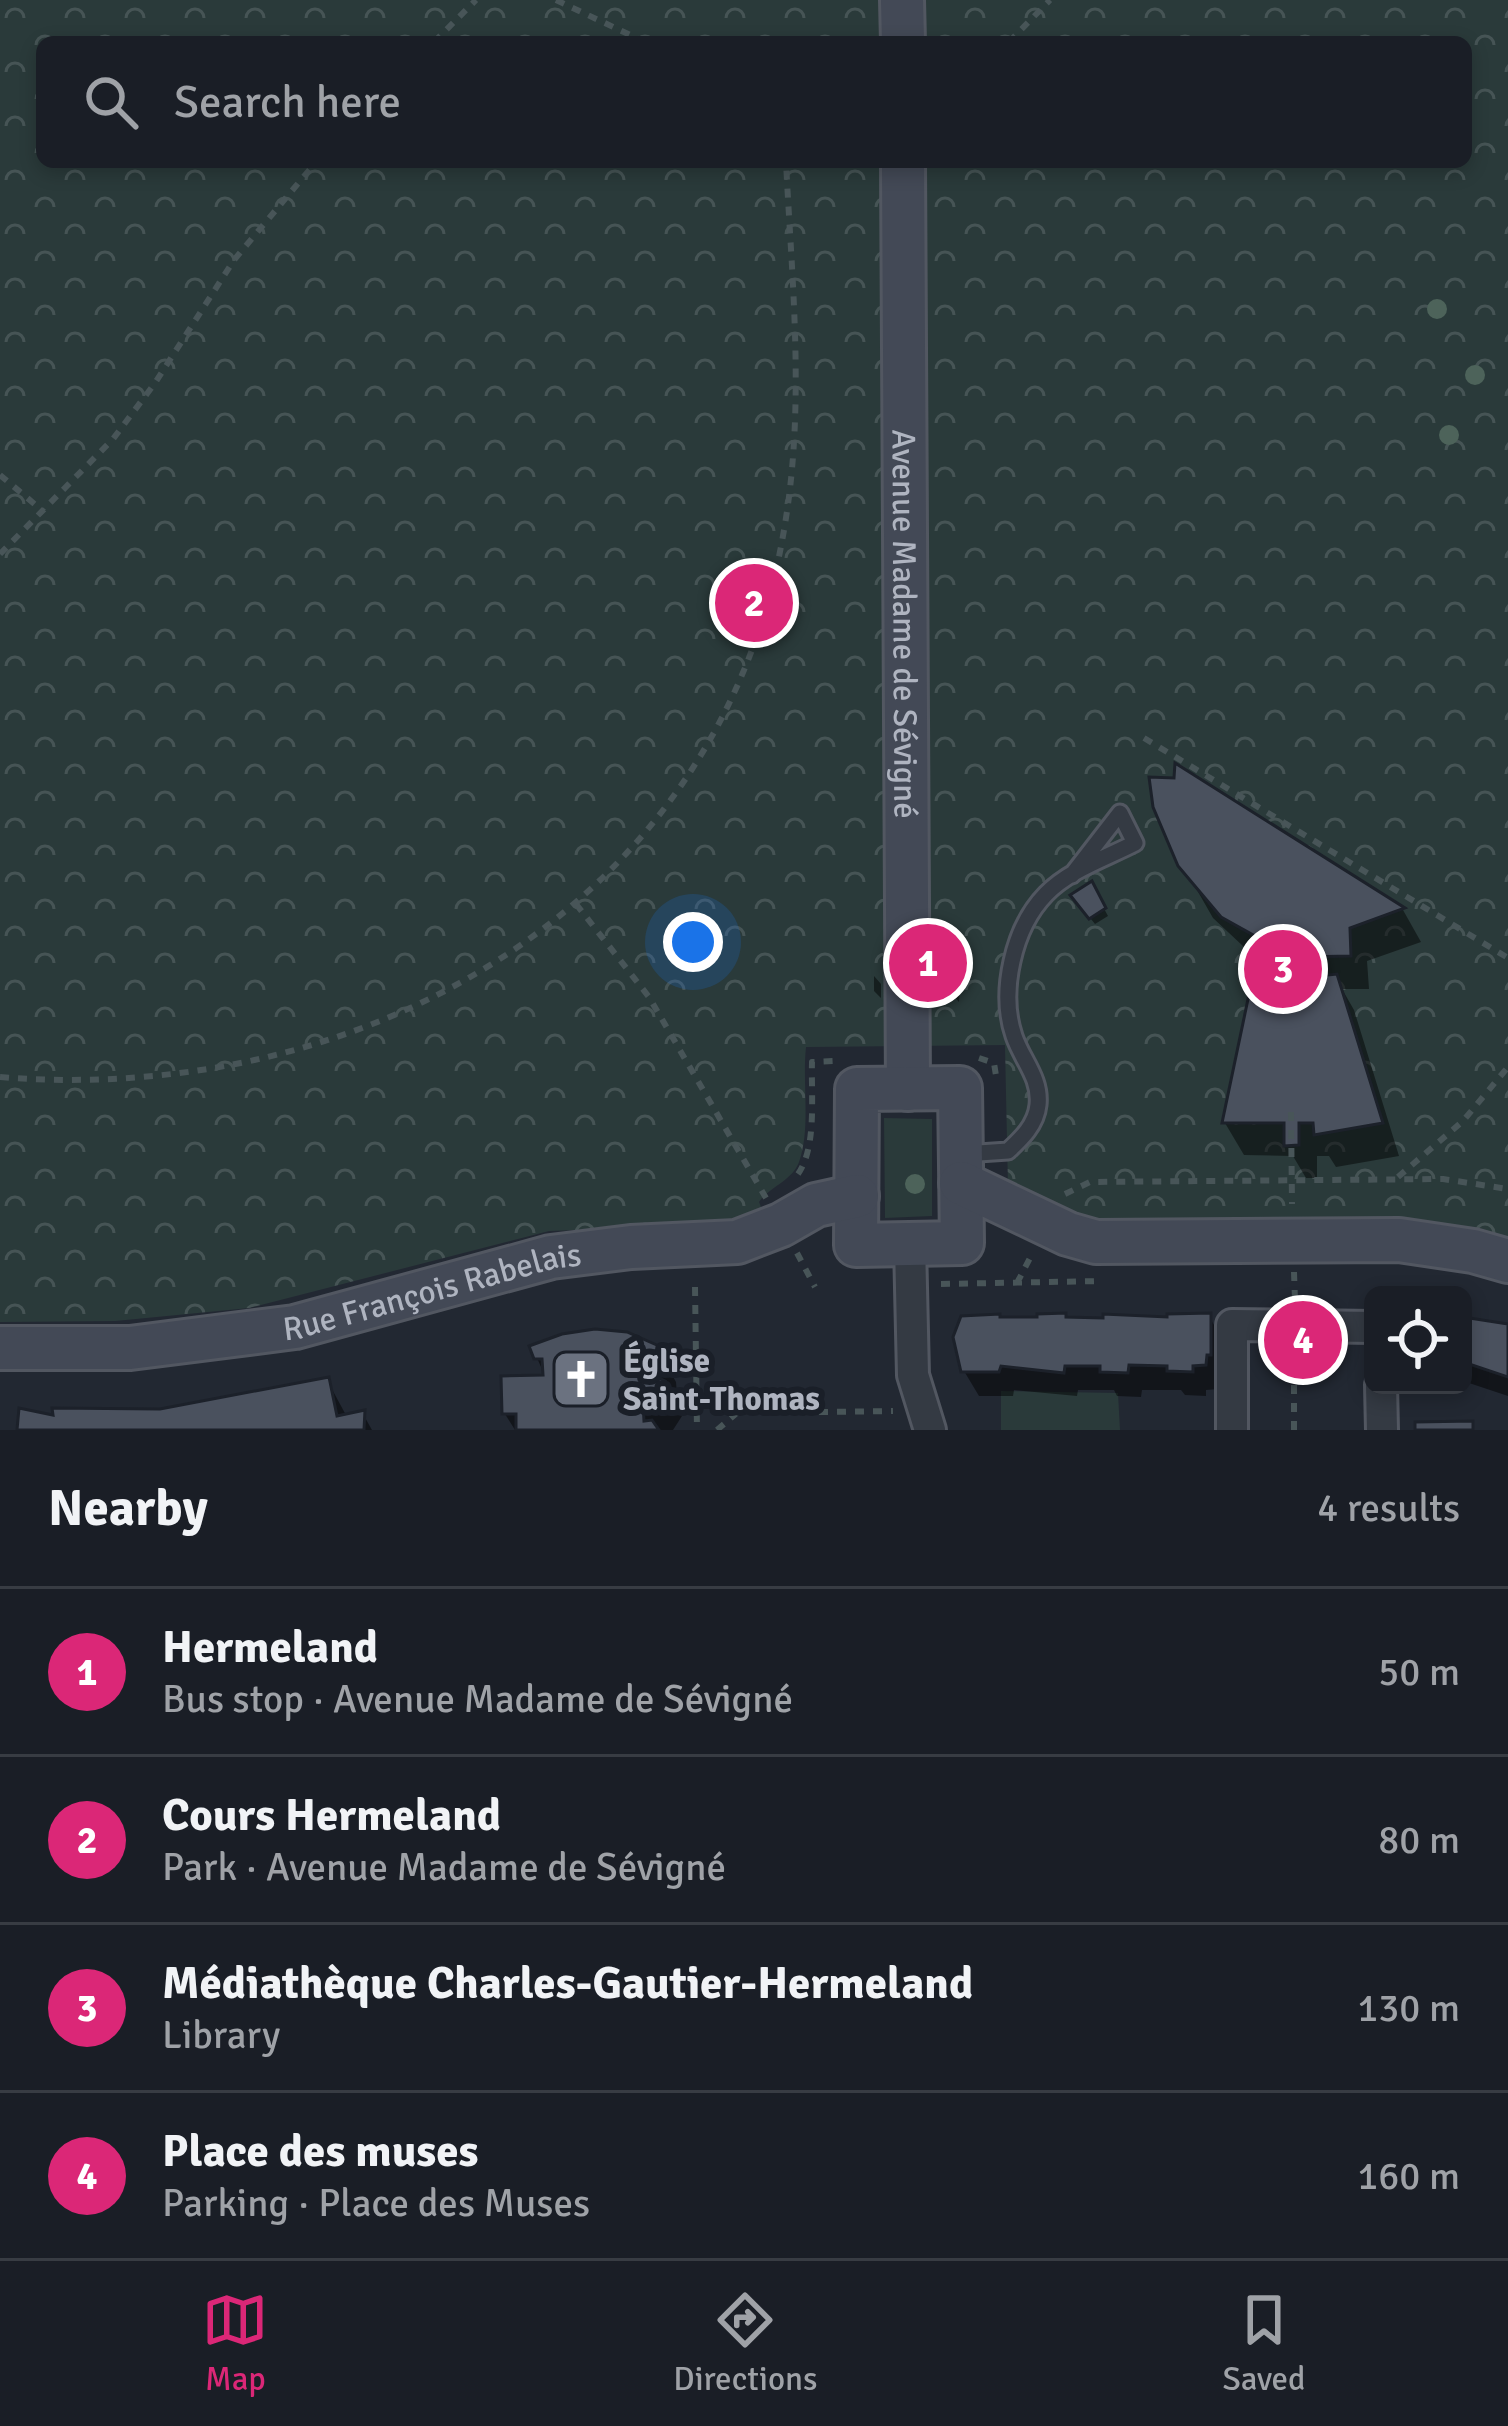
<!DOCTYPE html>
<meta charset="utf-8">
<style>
:root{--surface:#1a1e26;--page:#23272e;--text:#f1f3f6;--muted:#9fa2a7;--line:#383c43;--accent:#db2777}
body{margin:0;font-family:Signika,sans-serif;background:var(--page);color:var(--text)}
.controls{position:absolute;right:36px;bottom:36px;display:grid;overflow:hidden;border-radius:18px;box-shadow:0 6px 18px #0003}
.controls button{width:108px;height:108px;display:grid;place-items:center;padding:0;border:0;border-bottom:3px solid var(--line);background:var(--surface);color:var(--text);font:60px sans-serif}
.you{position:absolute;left:693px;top:942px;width:42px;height:42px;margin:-30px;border:9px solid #fff;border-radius:50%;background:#1a73e8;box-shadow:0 0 0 18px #1a73e833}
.badge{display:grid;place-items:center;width:78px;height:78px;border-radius:50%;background:var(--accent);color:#fff;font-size:39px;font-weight:700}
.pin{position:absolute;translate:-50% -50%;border:6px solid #fff;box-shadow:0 3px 12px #0006}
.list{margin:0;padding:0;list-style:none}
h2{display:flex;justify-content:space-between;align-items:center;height:156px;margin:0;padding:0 48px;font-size:51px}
h2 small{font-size:39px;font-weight:400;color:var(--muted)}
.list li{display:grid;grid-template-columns:78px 1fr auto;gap:36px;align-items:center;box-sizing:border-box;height:168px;padding:0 48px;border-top:3px solid var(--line)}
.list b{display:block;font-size:45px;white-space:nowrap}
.list p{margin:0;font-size:39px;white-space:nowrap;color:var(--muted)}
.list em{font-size:39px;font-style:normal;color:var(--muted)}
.icon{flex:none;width:66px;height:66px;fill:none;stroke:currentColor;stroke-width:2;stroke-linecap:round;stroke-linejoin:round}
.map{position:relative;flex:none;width:1508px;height:1430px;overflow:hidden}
.search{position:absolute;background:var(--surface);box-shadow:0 6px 18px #0003;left:36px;right:36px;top:36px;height:132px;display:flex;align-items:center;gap:30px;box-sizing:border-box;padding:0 42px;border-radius:18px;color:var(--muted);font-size:45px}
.sheet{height:828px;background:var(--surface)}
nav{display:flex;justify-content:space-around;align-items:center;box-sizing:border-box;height:168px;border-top:3px solid var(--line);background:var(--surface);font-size:33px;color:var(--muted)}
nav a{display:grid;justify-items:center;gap:6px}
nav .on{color:var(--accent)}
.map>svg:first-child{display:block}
.green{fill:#2a3a3a}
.forest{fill:url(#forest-crowns);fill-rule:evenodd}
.shadow{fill:#0007}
.building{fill:#4a515e;stroke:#1c212a;stroke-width:3}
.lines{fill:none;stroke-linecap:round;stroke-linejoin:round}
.lane-casing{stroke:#525761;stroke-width:21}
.street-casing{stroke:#525761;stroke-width:36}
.secondary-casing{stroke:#525761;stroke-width:48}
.path{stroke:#485558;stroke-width:6;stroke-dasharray:9 9;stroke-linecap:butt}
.lane{stroke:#343a43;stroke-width:15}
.street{stroke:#343a43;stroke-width:30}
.secondary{stroke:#434956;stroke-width:42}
.tree{fill:#4d635a}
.labels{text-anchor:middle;stroke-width:12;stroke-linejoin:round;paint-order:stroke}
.street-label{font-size:33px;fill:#afb4c0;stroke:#1a1f28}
.poi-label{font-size:33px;font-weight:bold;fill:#afb4c0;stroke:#1a1f28;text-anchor:start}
</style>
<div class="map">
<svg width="1508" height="1430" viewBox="0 0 1508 1430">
<defs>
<pattern id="forest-crowns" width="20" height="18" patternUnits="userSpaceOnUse" patternTransform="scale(3)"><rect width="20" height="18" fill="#2a3a3a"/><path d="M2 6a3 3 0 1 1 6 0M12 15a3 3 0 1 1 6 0" fill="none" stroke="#465455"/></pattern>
</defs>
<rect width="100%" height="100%" fill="#222832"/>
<path class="green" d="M884 1118 932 1119V1216L885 1218Z
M1001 1391 1118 1393 1120 1430H1001Z"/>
<path class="forest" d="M0 0H1508V1248L1106 1225 1008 1186 1005 1045 806 1047C802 1083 811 1128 799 1162 792 1181 769 1187 759 1202L763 1212 728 1225 549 1231 249 1308 115 1321 0 1322ZM42 42H1466V162H42Z"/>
<path class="shadow" d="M1177 768 1403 910 1421 942 1367 961 1369 989H1342L1354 1010 1399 1156 1336 1167 1329 1156H1317V1178H1306L1293 1156 1244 1155 1225 1123 1259 961 1213 918 1193 883Z
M1091 885 1108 916 1095 924 1078 903Z
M874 976 881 984V998L874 991Z
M953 981 960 989 959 1002 953 995Z
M1209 1316 1223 1341 1219 1389 1206 1390V1396L1185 1395 1181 1390H1142L1141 1397 1117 1396 1114 1390H1078L1077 1396 1014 1390 1013 1396H979L964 1371 1067 1320Z
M1463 1319 1508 1327V1396L1463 1381Z
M657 1348 676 1382 677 1395 673 1401 682 1416 673 1430H515L505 1414 546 1378 537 1358Z
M327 1380 347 1417 363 1414 372 1430H20L56 1419 160 1412Z
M1425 1385H1460L1433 1389Z"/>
<path class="building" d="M1175 763 1405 908 1350 928 1351 956 1302 957 1300 997H1308V977L1337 974 1383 1123 1314 1135 1313 1123H1299V1145L1284 1146V1123H1222L1256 961 1281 965 1282 951 1221 917 1178 866 1153 807 1149 777 1174 778Z
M1092 881 1106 908 1089 919 1070 895Z
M1066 1313V1317L1103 1318V1314L1167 1317V1314L1211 1313V1355H1207L1206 1365 1193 1366V1372L1167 1371V1366L1129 1365 1128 1373 1100 1372V1366H1065L1064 1373 1001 1366 999 1372H961L953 1337 961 1316 1000 1314V1317H1037V1314Z
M1463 1317 1508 1324V1377L1463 1362Z
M595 1329 627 1332 659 1346 661 1356 651 1374 665 1381 651 1402 643 1403 644 1421 652 1420 659 1430H516V1414H502L501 1376 543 1375 542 1359H534L529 1346 562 1334Z
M329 1377 337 1416 365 1410 364 1430H17L19 1408 53 1415 52 1408 160 1409Z
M1473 1421V1430H1415V1422Z"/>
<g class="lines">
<g class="lane-casing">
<path id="lane" d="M964 1154 1008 1151C1021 1139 1036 1125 1038 1105 1041 1078 1022 1060 1014 1036 999 992 1013 928 1046 894 1069 870 1106 858 1135 843L1120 813 1072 875"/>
</g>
<g class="street-casing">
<path id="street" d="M910 1244 913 1375 930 1430
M1381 1385 1382 1430
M1232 1430V1325L1373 1327"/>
</g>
<g class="secondary-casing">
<g id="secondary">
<path d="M902 0 903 42"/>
<path id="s1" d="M903 162 908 1089"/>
<path d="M960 1088 962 1243 856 1245 857 1089Z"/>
<path d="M961 1183 1068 1234 1096 1242 1399 1240 1473 1251 1508 1261"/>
<path id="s2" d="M0 1348H130L295 1327 551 1257 631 1247 737 1242 781 1225 816 1205 857 1196"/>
</g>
</g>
<path class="path" d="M556 0 645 42
M434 42 476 0
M1009 42 1050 0
M0 475 44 512
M0 554 113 439 155 383 234 260 316 162
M1144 738 1508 958
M576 904 649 997 766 1198
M979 1058 994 1063 997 1082
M0 1077C365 1107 724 905 785 524 805 404 792 282 786 162
M1291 1112 1292 1204
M798 1174C817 1147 811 1096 812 1062L835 1061
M1398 1177 1463 1121 1508 1067
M1065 1194 1090 1182 1443 1179 1508 1189
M797 1253 815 1287
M1294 1272 1295 1300
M1017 1283 1032 1254
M941 1284 1102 1281
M695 1287 697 1430
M819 1412 893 1411
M717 1430 738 1412
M1294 1430V1356"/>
<use href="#lane" class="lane"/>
<use href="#street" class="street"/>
<use href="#secondary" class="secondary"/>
</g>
<g class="tree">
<circle cx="1437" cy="309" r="10"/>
<circle cx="1475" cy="375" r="10"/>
<circle cx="1449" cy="435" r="10"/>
<circle cx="915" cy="1184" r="10"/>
</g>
<defs>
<g id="church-square" transform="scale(3)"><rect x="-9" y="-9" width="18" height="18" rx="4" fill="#6b7280" stroke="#1a1f28"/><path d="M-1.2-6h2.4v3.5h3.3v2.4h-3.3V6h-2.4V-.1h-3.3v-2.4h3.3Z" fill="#fff"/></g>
</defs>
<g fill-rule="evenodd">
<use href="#church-square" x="581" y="1379"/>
</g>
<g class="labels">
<g class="street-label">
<text dy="12" stroke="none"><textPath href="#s1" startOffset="462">Avenue Madame de Sévigné</textPath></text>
<text dy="12" stroke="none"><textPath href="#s2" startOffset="438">Rue François Rabelais</textPath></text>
</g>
<g class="poi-label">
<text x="623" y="1372">Église<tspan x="623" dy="38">Saint-Thomas</tspan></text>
</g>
</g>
</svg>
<div class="controls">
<button><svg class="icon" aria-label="locate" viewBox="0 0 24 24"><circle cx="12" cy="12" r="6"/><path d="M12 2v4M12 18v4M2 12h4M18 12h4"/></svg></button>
</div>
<div class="you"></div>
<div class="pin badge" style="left:928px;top:963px">1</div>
<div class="pin badge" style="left:754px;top:603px">2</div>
<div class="pin badge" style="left:1283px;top:969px">3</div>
<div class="pin badge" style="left:1303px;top:1340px">4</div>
<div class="search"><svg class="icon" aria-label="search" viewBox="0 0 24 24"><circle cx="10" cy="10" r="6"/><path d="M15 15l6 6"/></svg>Search here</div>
</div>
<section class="sheet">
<h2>Nearby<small>4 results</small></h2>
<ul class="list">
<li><span class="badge">1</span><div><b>Hermeland</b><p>Bus stop · Avenue Madame de Sévigné</p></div><em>50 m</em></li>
<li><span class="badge">2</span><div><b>Cours Hermeland</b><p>Park · Avenue Madame de Sévigné</p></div><em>80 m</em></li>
<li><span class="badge">3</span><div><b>Médiathèque Charles-Gautier-Hermeland</b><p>Library</p></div><em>130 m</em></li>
<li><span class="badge">4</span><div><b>Place des muses</b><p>Parking · Place des Muses</p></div><em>160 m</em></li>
</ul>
</section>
<nav>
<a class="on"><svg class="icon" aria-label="map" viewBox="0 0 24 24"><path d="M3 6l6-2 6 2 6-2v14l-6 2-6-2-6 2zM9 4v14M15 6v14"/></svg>Map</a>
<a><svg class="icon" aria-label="directions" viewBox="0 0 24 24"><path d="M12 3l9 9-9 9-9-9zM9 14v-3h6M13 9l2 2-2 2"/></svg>Directions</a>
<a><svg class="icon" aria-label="saved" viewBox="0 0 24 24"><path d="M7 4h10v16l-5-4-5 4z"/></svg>Saved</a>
</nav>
